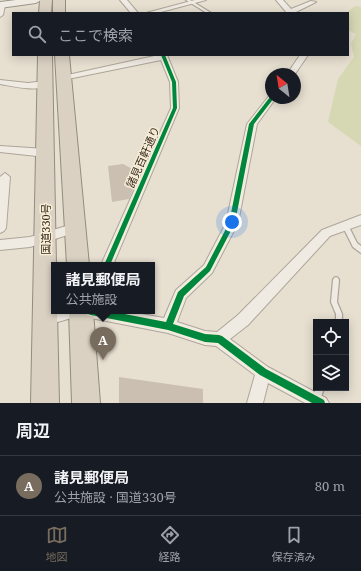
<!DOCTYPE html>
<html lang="ja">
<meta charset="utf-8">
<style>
:root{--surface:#171b24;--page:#242831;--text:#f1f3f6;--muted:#9ea1a6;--line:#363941;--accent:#786c5e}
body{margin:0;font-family:"Noto Serif","Noto Sans JP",serif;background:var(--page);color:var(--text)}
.controls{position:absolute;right:12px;bottom:12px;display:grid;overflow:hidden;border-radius:0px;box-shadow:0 2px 10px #0003}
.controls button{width:36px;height:36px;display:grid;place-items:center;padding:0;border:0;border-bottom:1px solid var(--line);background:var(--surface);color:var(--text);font:20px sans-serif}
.compass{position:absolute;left:265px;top:68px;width:36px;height:36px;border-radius:50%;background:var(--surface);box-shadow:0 2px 10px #0003;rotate:330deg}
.you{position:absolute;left:232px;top:222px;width:14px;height:14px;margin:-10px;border:3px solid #fff;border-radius:50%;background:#1a73e8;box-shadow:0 0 0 6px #1a73e833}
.badge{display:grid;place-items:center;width:26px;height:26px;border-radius:50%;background:var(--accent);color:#fff;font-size:13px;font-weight:700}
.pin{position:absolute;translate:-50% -33px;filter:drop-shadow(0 1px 2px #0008)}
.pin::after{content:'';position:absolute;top:21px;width:14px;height:12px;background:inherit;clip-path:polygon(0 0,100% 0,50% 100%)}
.popup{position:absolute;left:51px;top:262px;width:104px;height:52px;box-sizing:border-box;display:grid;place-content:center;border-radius:0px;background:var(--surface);filter:drop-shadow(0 1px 3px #0005);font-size:13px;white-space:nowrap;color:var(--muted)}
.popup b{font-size:15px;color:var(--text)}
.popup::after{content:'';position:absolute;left:50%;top:100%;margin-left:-8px;border:8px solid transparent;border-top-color:var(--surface)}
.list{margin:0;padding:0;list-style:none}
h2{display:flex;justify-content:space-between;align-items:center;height:52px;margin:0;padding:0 16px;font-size:17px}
h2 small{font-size:13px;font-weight:400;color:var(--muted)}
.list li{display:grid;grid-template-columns:26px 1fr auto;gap:12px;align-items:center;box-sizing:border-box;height:60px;padding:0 16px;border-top:1px solid var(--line)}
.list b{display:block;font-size:15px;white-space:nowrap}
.list p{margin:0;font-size:13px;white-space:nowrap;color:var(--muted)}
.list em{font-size:13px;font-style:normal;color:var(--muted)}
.icon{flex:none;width:22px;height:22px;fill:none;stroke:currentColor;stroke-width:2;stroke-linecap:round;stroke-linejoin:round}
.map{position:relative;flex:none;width:361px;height:403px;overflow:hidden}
.search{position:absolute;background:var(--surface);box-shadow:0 2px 10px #0003;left:12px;right:12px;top:12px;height:44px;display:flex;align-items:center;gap:10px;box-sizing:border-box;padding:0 14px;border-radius:0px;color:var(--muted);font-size:15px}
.sheet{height:112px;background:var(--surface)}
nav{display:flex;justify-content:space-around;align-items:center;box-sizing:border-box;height:56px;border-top:1px solid var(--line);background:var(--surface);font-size:11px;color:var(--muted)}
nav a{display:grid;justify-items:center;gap:2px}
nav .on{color:var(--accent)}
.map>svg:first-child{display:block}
.green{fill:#d6d7b3}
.building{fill:#cbbfb2}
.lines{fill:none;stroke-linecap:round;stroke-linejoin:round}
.lane-casing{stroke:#ada599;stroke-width:2.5}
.street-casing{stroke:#ada599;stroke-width:2}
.secondary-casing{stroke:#9c958a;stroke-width:2}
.highway-casing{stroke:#928b80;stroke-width:2}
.lane{fill:#efebe3;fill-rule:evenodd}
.street{fill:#efebe3;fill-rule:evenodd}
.secondary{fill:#efebe3;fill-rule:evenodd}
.highway{fill:#dad1c2;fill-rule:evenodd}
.cycleway-casing{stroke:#f7eed8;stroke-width:2}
.cycleway{fill:#00873e;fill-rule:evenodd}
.labels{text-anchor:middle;stroke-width:3;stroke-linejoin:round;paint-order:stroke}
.street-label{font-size:11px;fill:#3d2e20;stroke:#f7eed8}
</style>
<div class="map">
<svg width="361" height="403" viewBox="0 0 361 403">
<rect width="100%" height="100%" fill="#e7e0d1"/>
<path class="green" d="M355 6 361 7V146L328 122 338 79 354 57 351 44 356 34 348 30V13H346Z"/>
<path class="building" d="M123 164 140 173 129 199 112 202 108 166Z
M119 377 203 389V403H119Z"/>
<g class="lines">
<g class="lane-casing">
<path id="lane" d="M186 0H190L211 13H207Z
M343 223H347L357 243 361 246V253L353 247 342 225Z
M336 277 338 278 339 280 337 302 342 314V322H336V314L331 302 333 280 334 278Z
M316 388H324L319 403H314L312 400Z"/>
</g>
<g class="street-casing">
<path id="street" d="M120 0H127L138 13H131Z
M195 0H206L157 13H146Z
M276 0H283L291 9 311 1 316 2 294 13H287Z
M2 3 5 5 3 15 0 17V4Z
M159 55H167L178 82 179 108 113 265H101L171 108 170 82 161 60 63 80 59 78 63 76Z
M300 55H308L295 74H287Z
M0 80 28 83 45 81 49 84C39 93 12 86 0 84Z
M269 96 276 98 257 124 238 223 212 273 186 298 177 322 205 331 217 332 238 315 322 230 361 215V225L330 236 248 325 230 339 268 367 326 398 329 403H305L268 383 263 403H247L255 375 216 346 205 345 168 333 91 318 86 316 84 311H125L164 318 176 290 204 265 226 223 247 124Z
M0 146 46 149 51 153 46 157 0 152Z
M5 173 10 177 6 228 4 231 0 233V177Z
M76 223 80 225 82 228 80 231 30 247 0 250V240L30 237Z
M54 309V311H79L77 316C67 319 51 326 41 322L39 317 41 312Z"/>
</g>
<g class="secondary-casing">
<path id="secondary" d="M16 0H41L36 3 0 8V2Z"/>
</g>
<g class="highway-casing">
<path id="highway" d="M40 0H52L51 13H39Z
M53 0H65V13H53Z
M38 55H52L56 265H54V311H57L59 403H31Z
M55 55H69L89 265H67Z
M69 311H93L100 403H72Z"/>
</g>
<use href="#lane" class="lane"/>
<use href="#street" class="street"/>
<use href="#secondary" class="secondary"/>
<use href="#highway" class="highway"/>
<g class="cycleway-casing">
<path id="cycleway" d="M161 55H165L176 82 177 108 110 265H104L173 108 172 82Z
M270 97 271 98H274L254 124 235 223 210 271 184 296 173 324 205 334 219 335 222 336 266 369 324 400 325 403H312L260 375 218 343 205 342 168 330 91 315 88 314 87 311H109L166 322 178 292 206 267 229 223 249 124Z"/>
</g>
<use href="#cycleway" class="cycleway"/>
</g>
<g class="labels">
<g class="street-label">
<text transform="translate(143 157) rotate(-66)" y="4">諸見百軒通り</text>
<text transform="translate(46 229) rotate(-90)" y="4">国道330号</text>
</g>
</g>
</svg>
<div class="controls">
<button><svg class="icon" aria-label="locate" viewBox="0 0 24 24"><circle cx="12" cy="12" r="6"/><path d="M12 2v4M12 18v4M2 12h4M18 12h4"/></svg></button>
<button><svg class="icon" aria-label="layers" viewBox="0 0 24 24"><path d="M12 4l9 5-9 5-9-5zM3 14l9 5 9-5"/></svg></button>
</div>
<svg class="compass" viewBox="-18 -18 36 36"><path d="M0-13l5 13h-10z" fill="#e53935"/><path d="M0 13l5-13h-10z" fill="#9ea1a6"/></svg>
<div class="you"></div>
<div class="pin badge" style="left:103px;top:360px">A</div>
<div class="popup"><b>諸見郵便局</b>公共施設</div>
<div class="search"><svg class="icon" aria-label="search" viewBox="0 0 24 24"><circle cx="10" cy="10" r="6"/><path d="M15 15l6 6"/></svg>ここで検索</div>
</div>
<section class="sheet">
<h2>周辺<small></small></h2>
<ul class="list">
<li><span class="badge">A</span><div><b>諸見郵便局</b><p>公共施設 · 国道330号</p></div><em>80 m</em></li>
</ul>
</section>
<nav>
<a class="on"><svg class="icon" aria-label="map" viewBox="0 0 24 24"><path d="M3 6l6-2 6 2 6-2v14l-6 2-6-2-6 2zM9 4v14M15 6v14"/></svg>地図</a>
<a><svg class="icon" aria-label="directions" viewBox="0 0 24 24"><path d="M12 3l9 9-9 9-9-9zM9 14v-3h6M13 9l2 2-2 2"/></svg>経路</a>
<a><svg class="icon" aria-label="saved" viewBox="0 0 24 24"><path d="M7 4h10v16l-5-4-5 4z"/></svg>保存済み</a>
</nav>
